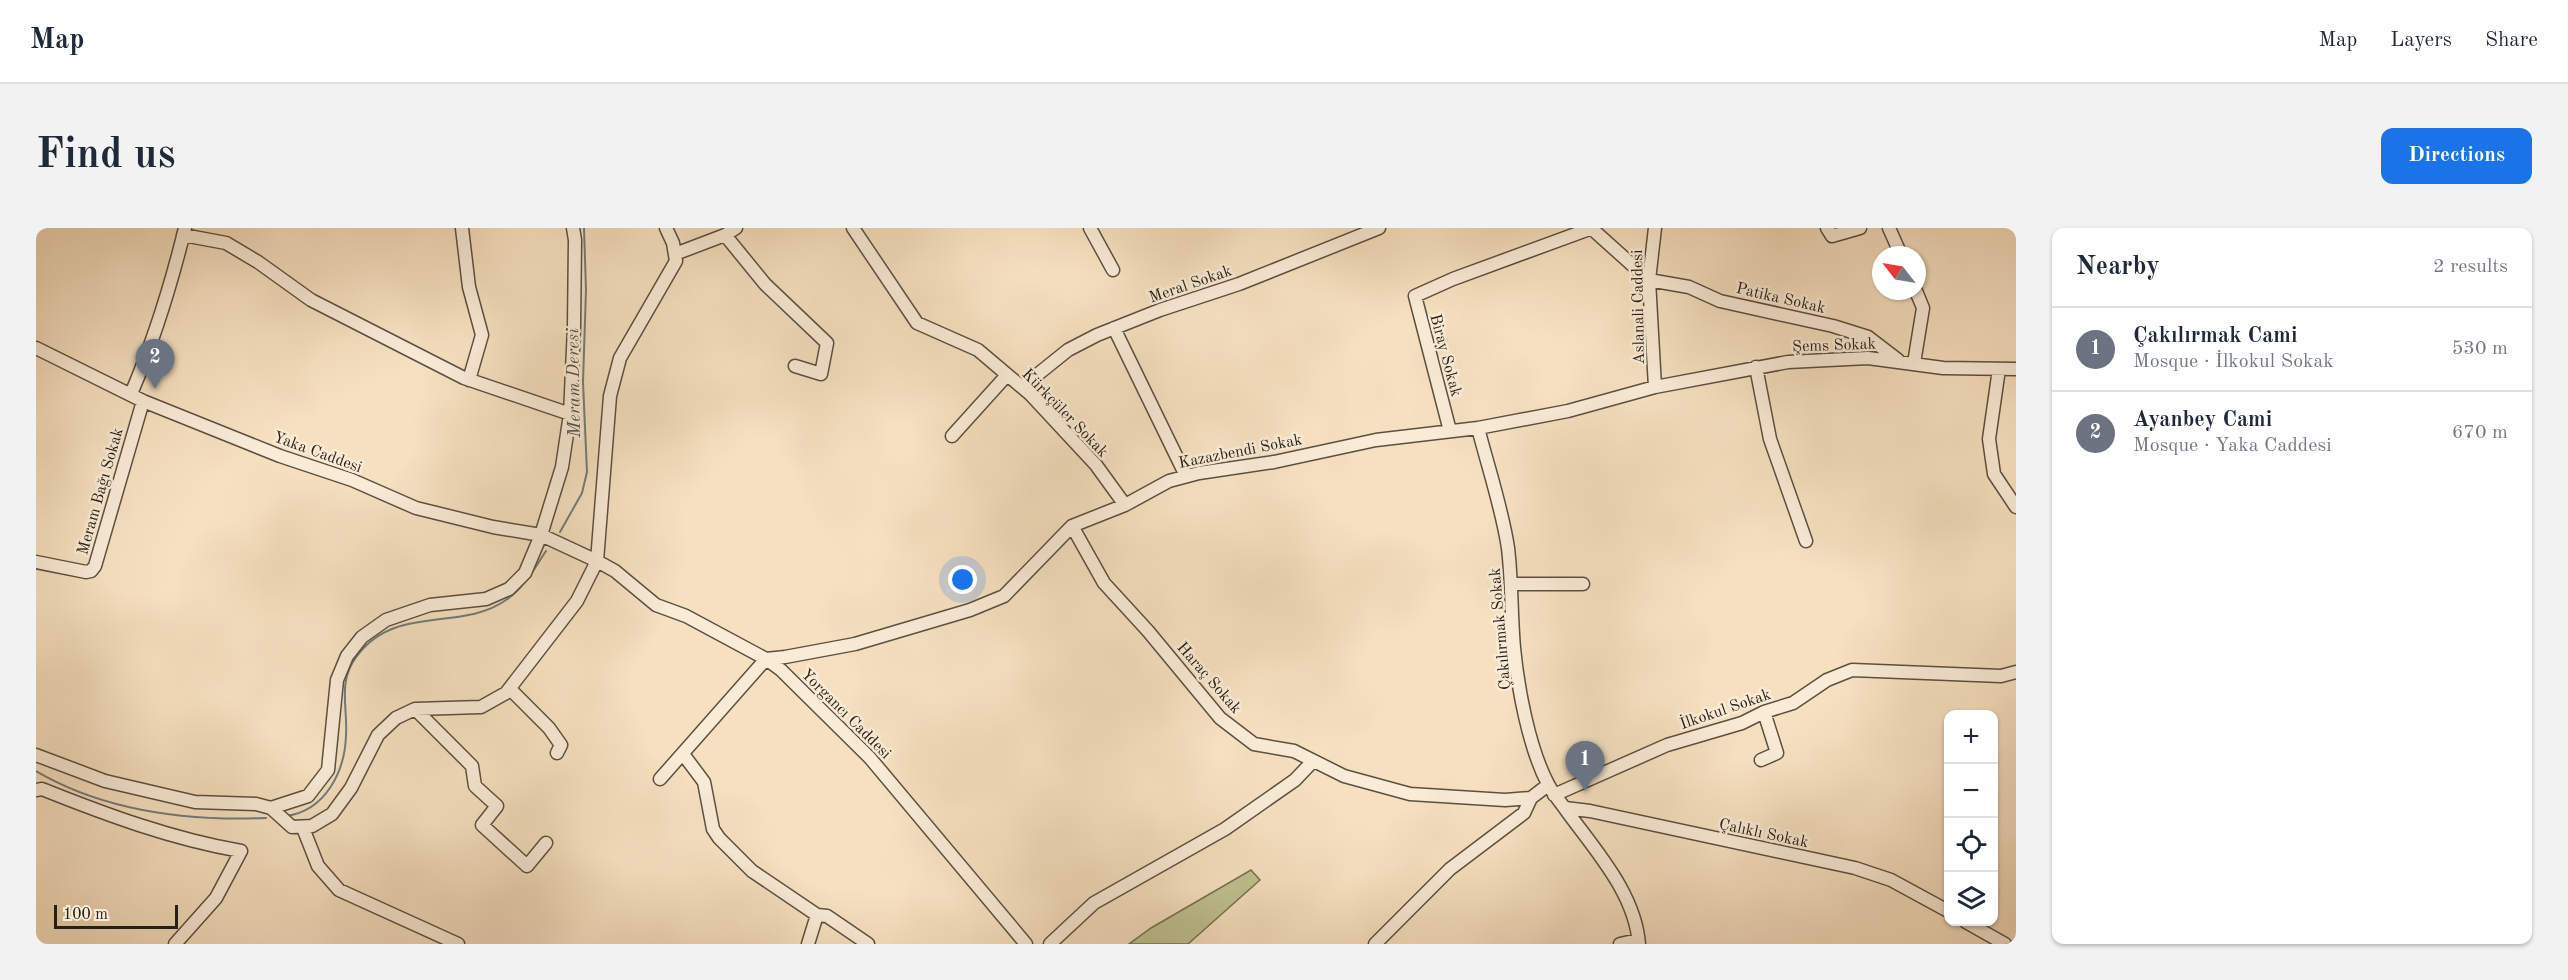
<!DOCTYPE html>
<meta charset="utf-8">
<style>
:root{--surface:#fff;--page:#f2f2f3;--text:#1f2937;--muted:#747a83;--line:#e0e1e3;--accent:#1a73e8}
body{margin:0;font-family:"Old Standard TT",serif;background:var(--page);color:var(--text)}
.controls{position:absolute;right:18px;bottom:18px;display:grid;overflow:hidden;border-radius:12px;box-shadow:0 2px 4px #0004}
.controls button{width:54px;height:54px;display:grid;place-items:center;padding:0;border:0;border-bottom:2px solid var(--line);background:var(--surface);color:var(--text);font:30px sans-serif}
.compass{position:absolute;left:1836px;top:18px;width:54px;height:54px;border-radius:50%;background:var(--surface);box-shadow:0 2px 4px #0004;rotate:301deg}
.scale{position:absolute;left:18px;bottom:15px;width:124px;box-sizing:border-box;padding-left:6px;border:3px solid #272016;border-top:0;font-size:16px;line-height:21px;white-space:nowrap;color:#272016;-webkit-text-stroke:4px #f9ebd6;paint-order:stroke}
.you{position:absolute;left:927px;top:352px;width:21px;height:21px;margin:-15px;border:4px solid #fff;border-radius:50%;background:#1a73e8;box-shadow:0 0 0 9px #1a73e833}
.badge{display:grid;place-items:center;width:39px;height:39px;border-radius:50%;background:var(--accent);color:#fff;font-size:20px;font-weight:700}
.pin{position:absolute;translate:-50% -50px;filter:drop-shadow(0 2px 3px #0008)}
.pin::after{content:'';position:absolute;top:32px;width:21px;height:18px;background:inherit;clip-path:polygon(0 0,100% 0,50% 100%)}
.list{margin:0;padding:0;list-style:none}
h2{display:flex;justify-content:space-between;align-items:center;height:78px;margin:0;padding:0 24px;font-size:26px}
h2 small{font-size:20px;font-weight:400;color:var(--muted)}
.list li{display:grid;grid-template-columns:39px 1fr auto;gap:18px;align-items:center;box-sizing:border-box;height:84px;padding:0 24px;border-top:2px solid var(--line)}
.list b{display:block;font-size:22px;white-space:nowrap}
.list p{margin:0;font-size:20px;white-space:nowrap;color:var(--muted)}
.list em{font-size:20px;font-style:normal;color:var(--muted)}
.icon{flex:none;width:33px;height:33px;fill:none;stroke:currentColor;stroke-width:2;stroke-linecap:round;stroke-linejoin:round}
.map{position:relative;flex:none;width:1980px;height:716px;overflow:hidden;border-radius:12px}
header{display:flex;align-items:center;gap:36px;box-sizing:border-box;height:84px;padding:0 30px;background:var(--surface);border-bottom:2px solid var(--line)}
header strong{font-size:28px}
nav{display:flex;gap:33px;margin-inline-start:auto;font-size:21px}
.intro{display:flex;align-items:center;justify-content:space-between;box-sizing:border-box;height:144px;padding:0 36px}
h1{margin:0;font-size:42px}
.button{padding:15px 27px;border-radius:12px;background:var(--accent);color:#fff;font-size:21px;font-weight:700}
main{display:flex;gap:36px;padding:0 36px}
aside{flex:1;background:var(--surface);border-radius:12px;box-shadow:0 2px 4px #0004}
.map>svg:first-child{display:block}
.green{fill:#c0c190;stroke:#747053;stroke-width:1.5}
.lines{fill:none;stroke-linecap:round;stroke-linejoin:round}
.stream{stroke:#717c7b;stroke-width:2}
.minor-casing{stroke:#5b5040;stroke-width:15}
.minor{stroke:#f9ebd6;stroke-width:12}
.labels{text-anchor:middle;stroke-width:5;stroke-linejoin:round;paint-order:stroke}
.street-label{font-size:16px;fill:#272016;stroke:#f9ebd6}
.water-label{font-size:18px;font-style:italic;fill:#4c4e48;stroke:#f9ebd6}
</style>
<header>
<strong>Map</strong>
<nav><a>Map</a><a>Layers</a><a>Share</a></nav>
</header>
<div class="intro"><h1>Find us</h1><a class="button">Directions</a></div>
<main>
<div class="map">
<svg width="1980" height="716" viewBox="0 0 1980 716">
<rect width="100%" height="100%" fill="#f6e0c0"/>
<filter id="stains"><feTurbulence type="fractalNoise" baseFrequency=".00333" numOctaves="4"/><feColorMatrix values="0 0 0 0 .2 0 0 0 0 .09 0 0 0 0 .02 0 0 0 .5 -.17"/></filter>
<radialGradient id="worn" r=".72"><stop offset=".6" stop-color="#630" stop-opacity="0"/><stop offset="1" stop-color="#630" stop-opacity=".3"/></radialGradient>
<path class="green" d="M1215 642 1224 652 1152 716H1093L1115 700Z"/>
<g class="lines">
<path class="stream" d="M524 304 546 265 551 244 547 154 550 62 548 0
M0 543C68 583 152 593 230 590
M250 588C289 583 309 544 310 507 312 479 301 454 321 428 359 376 425 404 470 372 488 360 498 341 510 323"/>
<g class="minor-casing">
<path id="minor" d="M426 0 433 59 446 107 433 152
M817 0 881 95 942 122 994 166 1060 237 1089 277
M1054 0 1077 42
M1555 0 1613 52 1653 59 1684 73 1797 98 1832 109 1862 132
M1791 0 1796 8 1824 0
M1853 0 1865 27
M147 7 190 15 222 34 275 72 428 150 534 186
M689 7 729 56 791 115 785 146 759 138
M639 26 689 7 700 0
M1078 100 1150 248
M0 120 107 173 244 228 316 252 380 280 457 299 505 307 561 333 579 343 620 377 650 388 730 431 745 442 834 530 990 716
M1878 135 1887 80 1880 63
M1720 139 1734 211 1770 313
M1963 141 1953 211 1958 246 1980 279
M986 159 1032 122 1061 107 1124 82 1203 56 1343 0
M1619 159 1613 52 1619 0
M95 166C118 112 135 57 149 0
M1442 200C1452 239 1466 280 1472 320 1476 353 1475 386 1478 420 1482 461 1493 520 1512 556 1517 566 1524 573 1530 582 1559 622 1599 665 1603 716
M1414 203 1379 68 1417 51 1556 0
M916 208 971 147
M1036 298 1068 355 1112 403 1184 490 1218 516 1258 523 1308 548 1374 566 1469 572 1495 570 1512 557
M0 334 50 344 55 343 59 338 107 173
M1476 356H1547
M474 461 513 500 525 517 521 525
M379 481 436 538 439 558 461 578 446 597 491 638 510 615
M647 526 668 554 677 601 683 610 716 643 781 687 791 688 832 716
M0 527 69 553 159 574 220 576 235 580 256 599 276 598 296 586 315 560 342 507 360 490 379 481 445 479 470 465 541 373 561 333 574 168 584 130 640 33 637 15 630 0
M1725 532 1741 525 1728 484
M624 551 730 431 749 429 819 416 934 382 968 368 1036 298 1089 277 1133 253 1163 245 1238 234 1340 212 1442 200 1532 183 1619 159 1752 134 1832 130 1907 140 1980 141
M0 562 6 561C71 587 136 611 205 623L180 670 139 716
M1518 567 1631 517 1706 495 1728 484 1757 475 1791 452 1816 442 1965 448 1980 444
M235 580 272 568 292 542 301 452 311 428 326 409 350 392 394 377 450 371 473 361 489 345 505 307 526 239 534 186 538 99 539 12 537 0
M1529 580 1554 583 1819 640 1855 652 1912 683
M267 600 282 638 303 662 422 716
M1930 694 1969 716
M772 716 781 687
M1014 716 1058 675 1189 601 1259 552 1277 533
M1339 716 1414 641 1488 585 1495 570
M1584 716 1602 712"/>
</g>
<use href="#minor" class="minor"/>
</g>
<g class="labels">
<g class="street-label">
<text transform="translate(1154 55) rotate(-19)" y="6">Meral Sokak</text>
<text transform="translate(1745 69) rotate(13)" y="6">Patika Sokak</text>
<text transform="translate(1601 79) rotate(-91)" y="6">Aslanali Caddesi</text>
<text transform="translate(1798 116) rotate(-2)" y="6">Şems Sokak</text>
<text transform="translate(1411 127) rotate(75)" y="6">Biray Sokak</text>
<text transform="translate(1030 184) rotate(46)" y="6">Kürkçüler Sokak</text>
<text transform="translate(1204 222) rotate(-11)" y="6">Kazazbendi Sokak</text>
<text transform="translate(282 223) rotate(20)" y="6">Yaka Caddesi</text>
<text transform="translate(63 263) rotate(-74)" y="6">Meram Bağı Sokak</text>
<text transform="translate(1463 401) rotate(-95)" y="6">Çakılırmak Sokak</text>
<text transform="translate(1174 449) rotate(49)" y="6">Haraç Sokak</text>
<text transform="translate(1689 480) rotate(-19)" y="6">İlkokul Sokak</text>
<text transform="translate(811 485) rotate(45)" y="6">Yorgancı Caddesi</text>
<text transform="translate(1728 604) rotate(12)" y="6">Çalıklı Sokak</text>
</g>
<g class="water-label">
<text transform="translate(537 155) rotate(-91)" y="6">Meram Deresi</text>
</g>
</g>
<rect width="100%" height="100%" filter="url(#stains)"/>
<rect width="100%" height="100%" fill="url(#worn)"/>
</svg>
<div class="controls">
<button>+</button>
<button>−</button>
<button><svg class="icon" aria-label="locate" viewBox="0 0 24 24"><circle cx="12" cy="12" r="6"/><path d="M12 2v4M12 18v4M2 12h4M18 12h4"/></svg></button>
<button><svg class="icon" aria-label="layers" viewBox="0 0 24 24"><path d="M12 4l9 5-9 5-9-5zM3 14l9 5 9-5"/></svg></button>
</div>
<svg class="compass" viewBox="-18 -18 36 36"><path d="M0-13l5 13h-10z" fill="#e53935"/><path d="M0 13l5-13h-10z" fill="#747a83"/></svg>
<div class="scale">100 m</div>
<div class="you"></div>
<div class="pin badge" style="left:1549px;top:563px;background:#6b7280">1</div>
<div class="pin badge" style="left:119px;top:161px;background:#6b7280">2</div>
</div>
<aside>
<h2>Nearby<small>2 results</small></h2>
<ul class="list">
<li><span class="badge" style="background:#6b7280">1</span><div><b>Çakılırmak Cami</b><p>Mosque · İlkokul Sokak</p></div><em>530 m</em></li>
<li><span class="badge" style="background:#6b7280">2</span><div><b>Ayanbey Cami</b><p>Mosque · Yaka Caddesi</p></div><em>670 m</em></li>
</ul>
</aside>
</main>
